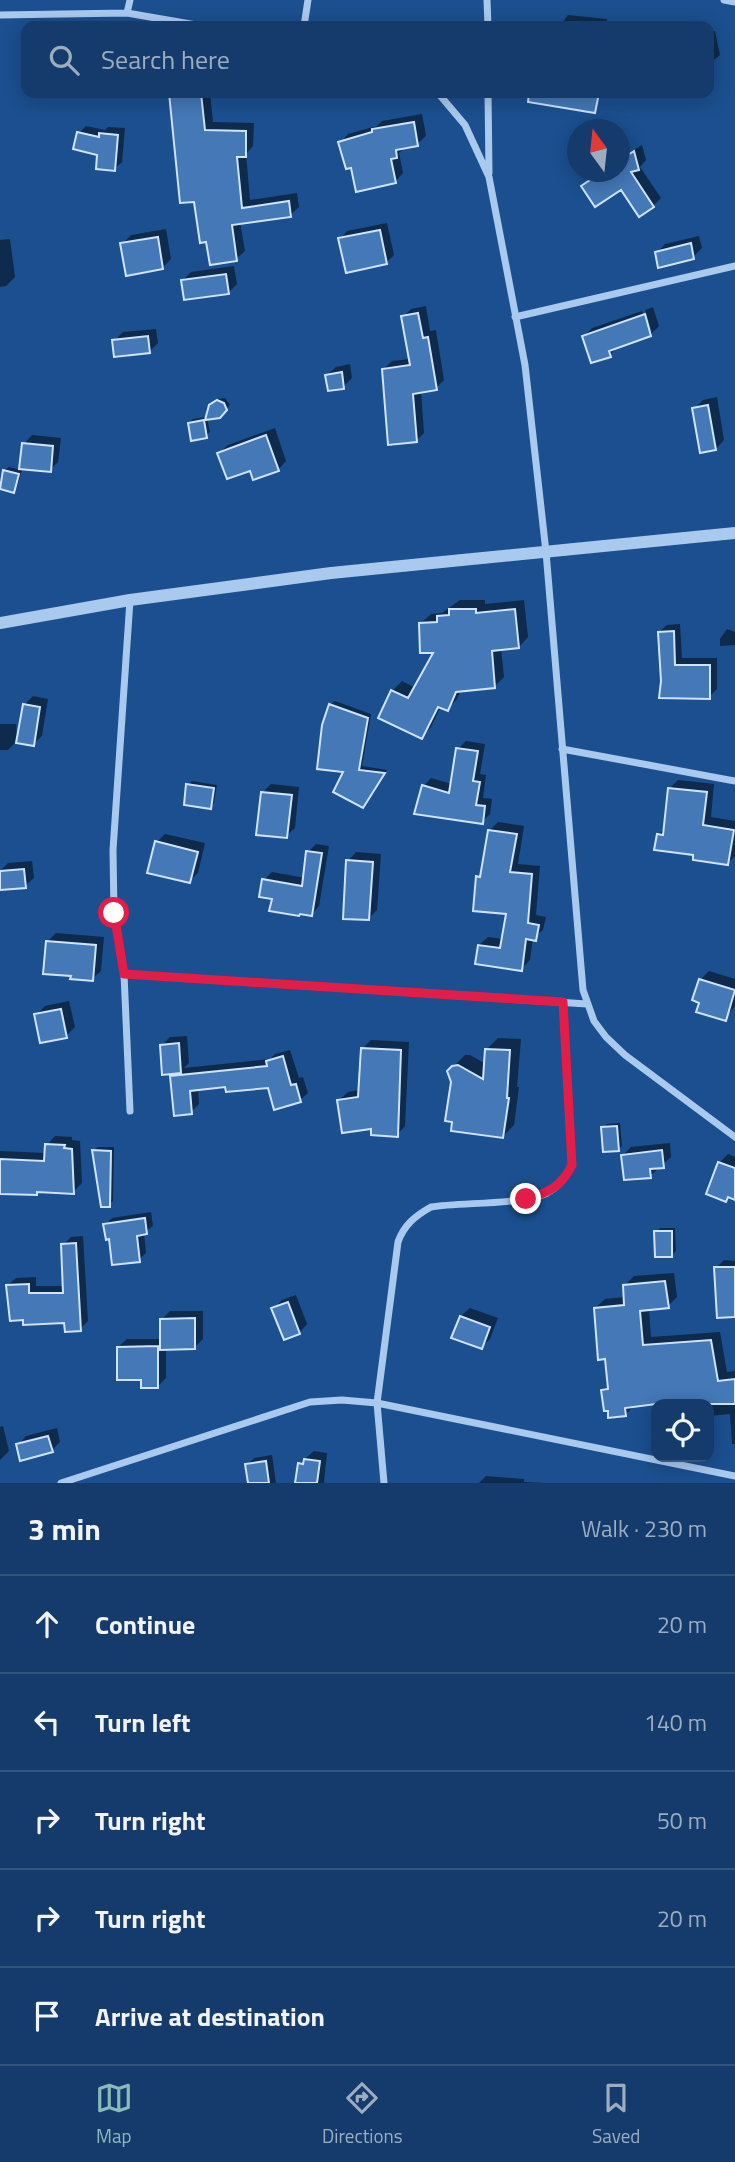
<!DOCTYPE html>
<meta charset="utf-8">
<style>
:root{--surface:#143b6b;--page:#1d4271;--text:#f1f3f6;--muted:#9dadc1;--line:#33557e;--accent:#8bbbb9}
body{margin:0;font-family:"Titillium Web",sans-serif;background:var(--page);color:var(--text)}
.controls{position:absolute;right:21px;bottom:21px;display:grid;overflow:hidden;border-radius:14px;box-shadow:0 4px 18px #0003}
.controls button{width:63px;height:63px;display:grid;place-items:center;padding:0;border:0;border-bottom:2px solid var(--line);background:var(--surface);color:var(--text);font:35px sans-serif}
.compass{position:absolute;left:567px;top:119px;width:63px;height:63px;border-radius:50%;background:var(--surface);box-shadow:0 4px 18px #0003;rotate:345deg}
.stop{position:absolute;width:21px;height:21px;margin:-16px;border:5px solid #e11d48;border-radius:50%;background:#fff}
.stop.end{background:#e11d48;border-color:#fff;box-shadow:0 2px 7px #0008}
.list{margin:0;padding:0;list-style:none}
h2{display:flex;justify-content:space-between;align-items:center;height:91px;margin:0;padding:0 28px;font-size:30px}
h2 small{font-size:23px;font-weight:400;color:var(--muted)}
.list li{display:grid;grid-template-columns:46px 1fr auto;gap:21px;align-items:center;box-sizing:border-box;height:98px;padding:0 28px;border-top:2px solid var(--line)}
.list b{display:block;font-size:26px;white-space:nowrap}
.list em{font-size:23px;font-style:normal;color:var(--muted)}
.icon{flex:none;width:38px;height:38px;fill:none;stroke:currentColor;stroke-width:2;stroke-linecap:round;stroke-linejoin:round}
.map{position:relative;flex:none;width:735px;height:1483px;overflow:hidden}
.search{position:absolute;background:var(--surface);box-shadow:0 4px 18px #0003;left:21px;right:21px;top:21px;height:77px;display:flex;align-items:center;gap:18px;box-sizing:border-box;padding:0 24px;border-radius:14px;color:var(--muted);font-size:26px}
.sheet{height:581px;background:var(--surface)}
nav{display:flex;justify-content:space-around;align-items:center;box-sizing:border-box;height:98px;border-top:2px solid var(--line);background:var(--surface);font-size:19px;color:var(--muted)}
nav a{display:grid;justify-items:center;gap:4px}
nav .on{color:var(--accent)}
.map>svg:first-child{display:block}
.shadow{fill:#0007}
.building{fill:#4478b7;stroke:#cfe3fa;stroke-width:2}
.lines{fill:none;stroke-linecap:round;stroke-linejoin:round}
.minor{stroke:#a9c9ee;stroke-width:7}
.tertiary{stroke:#a9c9ee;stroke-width:12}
.route{stroke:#e11d48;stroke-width:9}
</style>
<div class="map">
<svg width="735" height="1483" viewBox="0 0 735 1483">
<rect width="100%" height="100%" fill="#1b4f8f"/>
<path class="shadow" d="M568 15 607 19 606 26H560Z
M645 22 661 24V26H641Z
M715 31 720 55 709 64V32Z
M171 93H210L213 122 254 123 253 146 246 154 250 200 297 193 299 207 290 215 240 222 245 251 236 259 208 240 195 200 182 201Z
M422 114 426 136 417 144 405 148 399 153 403 173 395 182 340 143 348 134 377 126 382 121Z
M86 126 105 130 108 127 125 128 122 162 114 169 79 133Z
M642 145 646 160 640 167 661 198 653 206 622 187 583 186 601 172H620V159Z
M387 223 394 255 387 262 340 239 347 231Z
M166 229 171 259 162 268 122 244 131 235Z
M699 236 702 248 693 257 657 253 665 244Z
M10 239 15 277 6 286 0 287V240Z
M234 266 237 284 228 293 183 280 191 272Z
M426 306 430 331 436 330 444 380 436 388 421 391 424 433 416 441 384 369 392 361 410 359 403 317 411 309Z
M653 307 659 326 650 335 618 346 610 355 584 336 592 328 642 311 648 332H652L645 310Z
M156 329 158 343 149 352 114 341 123 332Z
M350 364 352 378 343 387 327 375 336 367Z
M717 397 724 440 716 449 694 409 703 400Z
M225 398 230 405 219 416 207 418 210 432 206 436 189 423 193 419 207 417 212 404 217 399Z
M275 428 286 461 278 470 251 469 219 453 228 445Z
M32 435 61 438 58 462 50 470 23 467 17 487 13 491 0 487 5 470 9 467 21 470 24 444Z
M460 600H485V604L524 600 528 637 519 647 501 648 504 677 494 687 461 690 457 699 447 709 441 706 431 727 422 737 392 691 402 681 416 688 436 651 421 623 431 614 442 613Z
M680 624 682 658H717V689L709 697H661L659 632 667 625Z
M727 629 735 632V645L720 646V639Z
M33 696 48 699 42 736 33 744 16 742 8 750H0V724H16L17 740 24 705Z
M335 701 371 714 362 766 387 770 366 802 346 771 318 757 323 725 331 704Z
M466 741 485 744 480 774 486 775 483 798 492 799 490 814 482 822 424 786 431 778 452 784 458 749Z
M678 780 714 784 711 817 735 821V856L727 864 695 854 658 835 665 828 669 789Z
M192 781 217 785 214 803 210 807 188 785Z
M271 784 299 787 295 828 286 836 262 793Z
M498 822 524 826 518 864 540 866 536 915 546 917 543 930 533 938 530 960 521 969 479 945 488 937 503 939 508 913 477 877 482 872 489 831Z
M165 834 205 843 198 873 189 881 157 842Z
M316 844 329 846 319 906 312 914 264 880 272 872 305 878 308 852Z
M356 852 381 854 377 910 369 918 348 861Z
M32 861 34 878 25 886 0 888V871L8 863Z
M56 933 104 937 101 971 92 979 47 942Z
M709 971 735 979V1006L725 1019 702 1001 700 980Z
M69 1001 75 1027 66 1036 36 1015 45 1006Z
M187 1036 189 1063 184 1068 270 1059 275 1054 290 1050 299 1078 303 1077 308 1093 300 1100 269 1086 227 1085 198 1088 199 1104 191 1112 172 1076 176 1072 161 1046 170 1037Z
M498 1038 521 1039 517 1087H519L514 1125 503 1136 454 1120 453 1082 449 1071 465 1055H470L486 1064 487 1049Z
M371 1040 409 1042 405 1126 397 1135 373 1127 339 1100 348 1092 360 1090 362 1049Z
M620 1123 622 1146 618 1150 603 1128 607 1124Z
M55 1136 72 1137V1140L80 1141 82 1183 73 1192 40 1190 36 1194 0 1193V1151L46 1153 47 1145Z
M670 1143 671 1157 650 1176 623 1155 631 1147Z
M98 1147H114L113 1201 109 1205 94 1150Z
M728 1154 735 1157V1198L730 1196 726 1200 719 1163Z
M151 1212 153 1226 144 1233 146 1253 139 1260 111 1238 105 1225 112 1218Z
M660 1228H675L676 1251 672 1255 656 1232Z
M83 1236 88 1321 80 1329 8 1285 16 1278 36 1277V1286H64L63 1245 71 1237Z
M724 1260 735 1261V1316L716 1268Z
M674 1273 677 1297 668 1306 649 1309 651 1337 720 1332 727 1372 735 1371V1444H732L730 1414 709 1416V1404H670V1402L634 1406 625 1415 603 1391 609 1385 606 1357 595 1308 605 1299 625 1297V1285L634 1276Z
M296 1295 307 1324 299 1333 273 1309 282 1300Z
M470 1308 498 1318 490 1339 481 1347 461 1316Z
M170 1311H203V1339L195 1347 166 1348V1378L158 1386 143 1378 118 1347 127 1339H162L161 1320Z
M3 1426 9 1451 0 1460V1427Z
M57 1428 60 1442 52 1450 18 1445 26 1436Z
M314 1451 327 1453 324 1483H297L299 1464Z
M272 1455 276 1483H247V1465L254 1458Z
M486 1476 524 1479V1482L545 1483H479Z"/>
<path class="building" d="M169 93H201L205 130 246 131V157H237L242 208 289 201 291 217 232 225 237 261 210 265 206 242 200 243 194 202 180 203Z
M529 93H599L595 113 528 102Z
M414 122 418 146 396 150 397 158 391 159 396 183 356 192 351 168 346 169 338 142 372 132V129Z
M77 132 99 137V133L118 135 115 171 96 169 97 155 73 149Z
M634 151 639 170 631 172 654 207 639 217 621 190 595 207 581 186 602 172H620V160Z
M380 230 387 264 346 273 338 238Z
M158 237 163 269 126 276 120 243Z
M691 243 694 259 658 268 655 252Z
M226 274 229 294 184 300 181 280Z
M418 313 423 338 428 337 437 390 413 394 417 442 388 445 382 369 410 365 401 316Z
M645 314 651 336 609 351 611 357 591 363 582 336Z
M148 336 150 353 114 357 112 340Z
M342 372 344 389 328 391 325 375Z
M217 400 224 403 227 410 220 418 205 420 209 405Z
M708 405 716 450 700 453 692 408Z
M204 420 207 438 191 441 188 423Z
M266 435 279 471 253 480 250 471 227 479 217 453Z
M22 443 53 446 51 472 19 469Z
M3 470 19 474 14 493 0 489Z
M449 609H476V613L515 609 519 648 492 651 495 688 456 692 448 711 438 707 422 739 378 718 391 690 408 698 433 653H420L419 623 437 622V616L449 615Z
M674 631 675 665H710V699L659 698 661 681 658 632Z
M23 704 40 707 34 746 16 743Z
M329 704 368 718 359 770 385 773 363 808 333 792 343 772 317 769 322 725Z
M456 748 478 751 473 781 480 782 476 805 485 806 483 824 414 814 422 785 449 793Z
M186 784 214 788 211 809 184 805Z
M668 788 707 792 703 825 734 830 728 865 693 860V855L654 850 657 834 663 835Z
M261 792 292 795 287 838 256 835Z
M488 830 517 834 510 872 532 874 528 923 539 925 536 941 526 939 522 971 475 964 478 945 500 948 506 914 473 911 476 876 480 877Z
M155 841 198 852 190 883 147 873Z
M306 851 322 853 312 916 300 914 299 916 269 911 272 899 259 897 262 879 302 886Z
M346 860 373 862 369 920 343 919Z
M24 869 26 888 0 890V871Z
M46 941 96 945 93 981 70 979 71 976 43 974Z
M699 979 735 990 726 1021 696 1012 699 1003 692 1000Z
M61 1009 67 1038 40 1043 34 1014Z
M179 1043 181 1073 162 1075 160 1045Z
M361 1048 401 1050 398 1137 371 1135V1129L342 1133 337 1100 358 1097Z
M485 1049 510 1050 507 1098H509L503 1138 451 1131 452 1122 445 1121 451 1082 447 1071 452 1066 458 1065 483 1079Z
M283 1056 291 1085 296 1084 301 1102 274 1110 268 1088 226 1092 225 1087 190 1091 192 1114 174 1116 170 1076 267 1066 266 1061Z
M617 1126 619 1151 603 1152 601 1127Z
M45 1144 65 1145 64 1148 72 1149 74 1194 37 1192V1195L0 1194V1159L44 1161Z
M92 1150 111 1151 110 1207H101Z
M662 1150 664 1168 650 1169 651 1178 624 1180 621 1155Z
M718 1162 735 1168V1200L728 1197 726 1202 706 1194Z
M145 1218 147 1234 137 1236 140 1262 112 1265 109 1239 106 1240 103 1224Z
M654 1231H672V1257H655Z
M76 1243 81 1331 65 1332 64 1323 23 1325V1320L10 1321 6 1285 29 1284V1293H63L61 1244Z
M714 1267H735V1317L717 1318Z
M665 1281 669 1308 640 1311 643 1345 711 1340 718 1381 735 1379V1404H656L625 1408 626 1416 608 1418V1411H604L601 1390 608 1389 605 1359 598 1360 594 1308 624 1305 623 1285Z
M288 1302 300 1334 284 1340 271 1308Z
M460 1316 490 1327 482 1349 451 1338Z
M195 1318V1349L160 1350V1319Z
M158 1346V1388H141V1380H117V1347Z
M48 1436 53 1452 20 1461 16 1444Z
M304 1459 320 1461 317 1483H295L298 1463 303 1464Z
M266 1461 269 1483H248L245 1464Z"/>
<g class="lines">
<path class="minor" d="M487 0 488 26
M724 0 735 2
M127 13 130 0
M0 15 127 13 202 26
M304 26 308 0
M438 93 465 125 489 177 525 365 546 552 583 990 594 1021 606 1037 625 1055 735 1137
M488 93 489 173
M515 317 735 266
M562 749 735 781
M124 974 587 1004
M130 1111 124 974 114 913 113 850 130 600
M61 1483 310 1402 342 1400 377 1403 735 1476
M384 1483 377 1403 398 1242C404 1225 415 1216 431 1207 461 1202 523 1205 547 1193 558 1187 567 1176 572 1165L563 1002"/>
<path class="tertiary" d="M0 623 130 600 331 573 735 533"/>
</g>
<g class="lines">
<path class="route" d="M114 913 124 974 563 1002 572 1165C562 1186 548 1193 526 1199"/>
</g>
</svg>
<div class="controls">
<button><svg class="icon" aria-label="locate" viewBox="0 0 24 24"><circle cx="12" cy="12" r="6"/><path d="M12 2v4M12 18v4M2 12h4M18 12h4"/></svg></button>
</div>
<svg class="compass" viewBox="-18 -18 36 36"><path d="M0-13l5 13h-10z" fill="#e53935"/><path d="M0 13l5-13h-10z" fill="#9dadc1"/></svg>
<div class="stop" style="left:114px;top:913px"></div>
<div class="stop end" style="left:526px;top:1199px"></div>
<div class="search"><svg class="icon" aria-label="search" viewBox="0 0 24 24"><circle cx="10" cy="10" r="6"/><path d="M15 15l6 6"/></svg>Search here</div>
</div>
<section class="sheet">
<h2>3 min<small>Walk · 230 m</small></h2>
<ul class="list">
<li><svg class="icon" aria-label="ahead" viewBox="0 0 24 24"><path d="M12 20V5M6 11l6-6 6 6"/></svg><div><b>Continue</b></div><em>20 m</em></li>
<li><svg class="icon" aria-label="left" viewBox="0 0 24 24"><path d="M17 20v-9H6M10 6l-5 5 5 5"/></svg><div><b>Turn left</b></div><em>140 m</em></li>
<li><svg class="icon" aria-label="right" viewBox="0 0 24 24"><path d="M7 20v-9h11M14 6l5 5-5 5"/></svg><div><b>Turn right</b></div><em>50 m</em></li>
<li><svg class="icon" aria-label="right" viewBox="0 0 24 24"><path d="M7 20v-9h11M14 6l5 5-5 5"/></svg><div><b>Turn right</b></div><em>20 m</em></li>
<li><svg class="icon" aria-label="arrive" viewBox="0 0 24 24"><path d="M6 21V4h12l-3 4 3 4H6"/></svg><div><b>Arrive at destination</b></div></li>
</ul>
</section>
<nav>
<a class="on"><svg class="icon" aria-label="map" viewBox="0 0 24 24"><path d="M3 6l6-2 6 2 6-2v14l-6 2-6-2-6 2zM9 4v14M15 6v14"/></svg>Map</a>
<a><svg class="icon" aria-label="directions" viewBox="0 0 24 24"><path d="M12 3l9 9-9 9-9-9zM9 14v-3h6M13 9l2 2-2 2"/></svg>Directions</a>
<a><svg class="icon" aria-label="saved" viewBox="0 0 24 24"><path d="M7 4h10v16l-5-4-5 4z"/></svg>Saved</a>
</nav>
